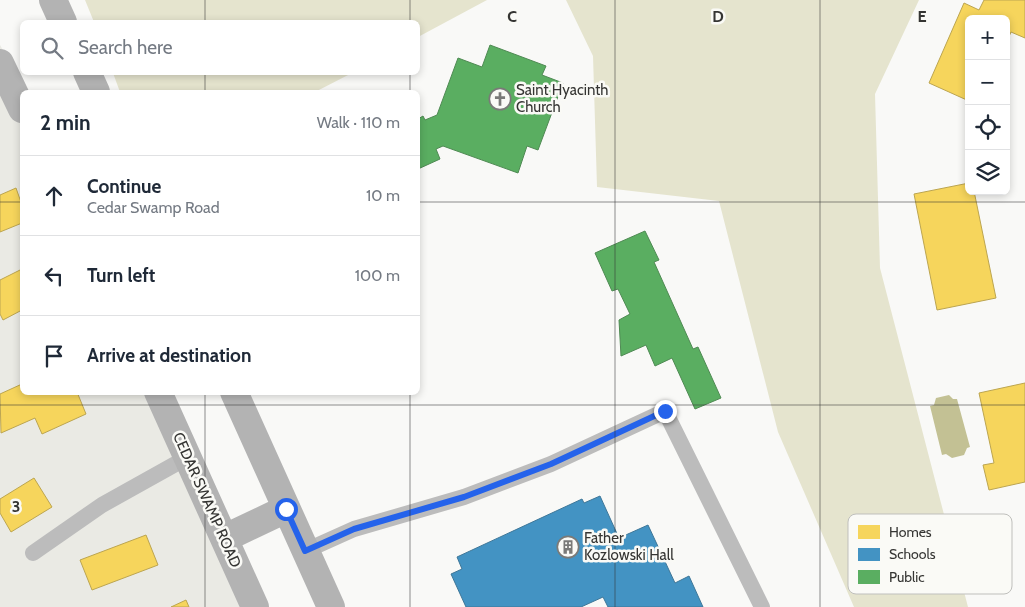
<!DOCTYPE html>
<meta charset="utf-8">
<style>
:root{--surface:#fff;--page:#f6f6f7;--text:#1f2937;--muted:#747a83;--line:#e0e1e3}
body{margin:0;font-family:Cabin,sans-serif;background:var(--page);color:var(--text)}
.controls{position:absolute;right:15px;top:15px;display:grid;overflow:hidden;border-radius:8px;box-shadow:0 2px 8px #0003}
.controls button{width:45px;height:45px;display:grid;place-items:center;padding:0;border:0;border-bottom:1px solid var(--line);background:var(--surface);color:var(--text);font:25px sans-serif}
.stop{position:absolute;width:15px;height:15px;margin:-11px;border:4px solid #2563eb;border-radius:50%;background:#fff}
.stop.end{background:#2563eb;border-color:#fff;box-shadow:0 1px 5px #0008}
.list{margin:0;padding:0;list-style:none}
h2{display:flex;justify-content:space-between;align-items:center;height:65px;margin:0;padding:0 20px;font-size:21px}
h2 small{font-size:16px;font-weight:400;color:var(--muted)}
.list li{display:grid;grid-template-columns:32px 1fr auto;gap:15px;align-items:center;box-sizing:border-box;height:80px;padding:0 20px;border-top:1px solid var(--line)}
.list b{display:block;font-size:19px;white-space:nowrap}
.list p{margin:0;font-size:16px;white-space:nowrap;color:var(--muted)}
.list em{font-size:16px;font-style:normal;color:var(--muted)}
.icon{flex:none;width:28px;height:28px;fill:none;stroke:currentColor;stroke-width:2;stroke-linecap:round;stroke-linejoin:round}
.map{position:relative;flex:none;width:1025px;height:607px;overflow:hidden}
.search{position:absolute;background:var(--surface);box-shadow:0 2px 8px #0003;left:20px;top:20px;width:400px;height:55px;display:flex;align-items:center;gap:12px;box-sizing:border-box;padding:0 18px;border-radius:8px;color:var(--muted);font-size:19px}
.panel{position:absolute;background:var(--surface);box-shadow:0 2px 8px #0003;left:20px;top:90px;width:400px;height:305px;border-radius:8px}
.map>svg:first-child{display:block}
.built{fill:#eaeae4}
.green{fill:#e5e4ce}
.water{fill:#c3c194}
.homes{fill:#f6d55c;stroke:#bca550}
.schools{fill:#4393c3;stroke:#3f7798}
.public{fill:#5aae61;stroke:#4f8a53}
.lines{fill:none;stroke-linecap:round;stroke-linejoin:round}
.lane{stroke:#bcbcbc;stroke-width:16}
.primary{stroke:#b3b3b3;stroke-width:28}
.route{stroke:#2563eb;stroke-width:6}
.grid{fill:none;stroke:#353533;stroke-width:1;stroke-opacity:0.55}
.labels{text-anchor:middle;stroke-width:5;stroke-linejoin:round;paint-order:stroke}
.poi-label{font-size:15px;fill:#353533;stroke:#fafaf6;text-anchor:start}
.street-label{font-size:15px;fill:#353533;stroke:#fafaf6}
.key{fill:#fafaf6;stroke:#bfbfbc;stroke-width:1}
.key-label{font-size:14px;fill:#353533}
.grid-label{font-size:16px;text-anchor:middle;font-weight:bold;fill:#353533;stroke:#fafaf6;stroke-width:5;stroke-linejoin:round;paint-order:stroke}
</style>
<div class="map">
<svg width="1025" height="607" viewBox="0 0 1025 607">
<rect width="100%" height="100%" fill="#f9f9f7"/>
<path class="built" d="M0 45 26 90 22 92V392L164 393 262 607H0Z"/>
<path class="green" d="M85 0H487L418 37V22H94Z
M566 0H919L875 94 880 268 968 607H854L778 432 719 201 597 187 593 56Z
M113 73H352L315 92H120Z"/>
<path class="water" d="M949 395 953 399H957L970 447 967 448 964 455 952 458 946 454 942 455 930 406 934 405 936 398Z"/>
<path class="homes" d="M984 0H1025V38L1011 32 1006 43V19H969V101L929 83 964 3 979 10Z
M969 183V191H974L996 298 937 310 914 194Z
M16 188 22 205V223L0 232V195Z
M22 269V310L3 320 0 314V280Z
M1025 383V482L989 490 983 465 994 463 979 393Z
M22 384V392H77L86 414 42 434 35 418 1 433 0 394Z
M34 478 52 507 11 532 0 513V499Z
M146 535 158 565 92 590 80 560Z
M186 600 189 607H171Z"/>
<path class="schools" d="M600 496 619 538 648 525 675 583 689 576 703 607H608L603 597 581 607H466L451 574 462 569 457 557 582 499 584 503Z"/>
<path class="public" d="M490 45 546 66 542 75 563 83 538 150 527 146 518 173 443 146 436 149 440 159 418 169V119L423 116 425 120 437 115 458 58 482 67Z
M645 231 659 260 654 262 693 349 698 347 721 398 695 409 672 358 655 366 646 345 621 356 619 320 630 314 618 289 612 291 595 253Z"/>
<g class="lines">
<path class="lane" d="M305 551 354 529 464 497 551 464 665 411 762 607
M33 553 102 505 188 457"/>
<path class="primary" d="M53 0 63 22
M0 63 22 109
M87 72 96 92
M158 392 255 607
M234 392 331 607
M225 538 286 509"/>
</g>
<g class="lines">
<path class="route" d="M286 509 305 551 354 529 464 497 551 464 665 411"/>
</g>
<path class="grid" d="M205 0V22M410 0V22M615 0V607M820 0V607M205 72V92M410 72V92M0 202H22M418 202H1025M205 392V607M410 392V607M0 405H1025"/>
<defs>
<g id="church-ring" transform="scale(1.125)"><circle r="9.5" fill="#fafaf6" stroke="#7a7a78" stroke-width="1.5"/><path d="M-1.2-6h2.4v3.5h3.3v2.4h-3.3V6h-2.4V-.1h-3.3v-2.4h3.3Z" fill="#7a7a78"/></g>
<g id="building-ring" transform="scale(1.125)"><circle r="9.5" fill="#fafaf6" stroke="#7a7a78" stroke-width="1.5"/><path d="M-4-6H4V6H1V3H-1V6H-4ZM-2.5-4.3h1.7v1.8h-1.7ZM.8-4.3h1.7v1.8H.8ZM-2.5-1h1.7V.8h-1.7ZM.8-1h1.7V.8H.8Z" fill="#7a7a78"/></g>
</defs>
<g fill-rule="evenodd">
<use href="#church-ring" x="500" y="99"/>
<use href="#building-ring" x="568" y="547"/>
</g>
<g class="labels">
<g class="poi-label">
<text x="516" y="95">Saint Hyacinth<tspan x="516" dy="17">Church</tspan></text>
<text x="584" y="543">Father<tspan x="584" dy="17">Kozlowski Hall</tspan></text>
</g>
<g class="street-label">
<text transform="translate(207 500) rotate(66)" y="5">CEDAR SWAMP ROAD</text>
</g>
</g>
<rect x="848" y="514" width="164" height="80" rx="8" class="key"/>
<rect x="858" y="525" width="22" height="14" fill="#f6d55c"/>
<rect x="858" y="548" width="22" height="13" fill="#4393c3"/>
<rect x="858" y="570" width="22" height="14" fill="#5aae61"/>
<g class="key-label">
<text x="889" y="537">Homes</text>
<text x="889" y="559">Schools</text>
<text x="889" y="582">Public</text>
</g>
<g class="grid-label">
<text x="512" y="22">C</text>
<text x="718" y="22">D</text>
<text x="922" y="22">E</text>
<text x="16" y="512">3</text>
</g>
</svg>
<div class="controls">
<button>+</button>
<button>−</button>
<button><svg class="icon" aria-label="locate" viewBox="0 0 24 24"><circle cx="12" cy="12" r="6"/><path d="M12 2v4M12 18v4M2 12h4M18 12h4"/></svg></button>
<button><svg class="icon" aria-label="layers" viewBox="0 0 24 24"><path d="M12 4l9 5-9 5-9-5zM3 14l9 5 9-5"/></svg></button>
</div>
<div class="stop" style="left:286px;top:509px"></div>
<div class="stop end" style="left:665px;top:411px"></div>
<div class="search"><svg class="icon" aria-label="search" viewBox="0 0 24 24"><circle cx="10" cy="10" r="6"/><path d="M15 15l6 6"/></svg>Search here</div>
<section class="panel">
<h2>2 min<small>Walk · 110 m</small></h2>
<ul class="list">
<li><svg class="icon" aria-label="ahead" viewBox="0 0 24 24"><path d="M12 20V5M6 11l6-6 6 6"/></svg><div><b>Continue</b><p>Cedar Swamp Road</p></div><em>10 m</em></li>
<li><svg class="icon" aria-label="left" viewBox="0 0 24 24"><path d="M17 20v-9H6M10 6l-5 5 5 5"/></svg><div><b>Turn left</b></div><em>100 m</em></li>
<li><svg class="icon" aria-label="arrive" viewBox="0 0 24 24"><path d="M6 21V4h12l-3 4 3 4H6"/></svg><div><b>Arrive at destination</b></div></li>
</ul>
</section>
</div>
